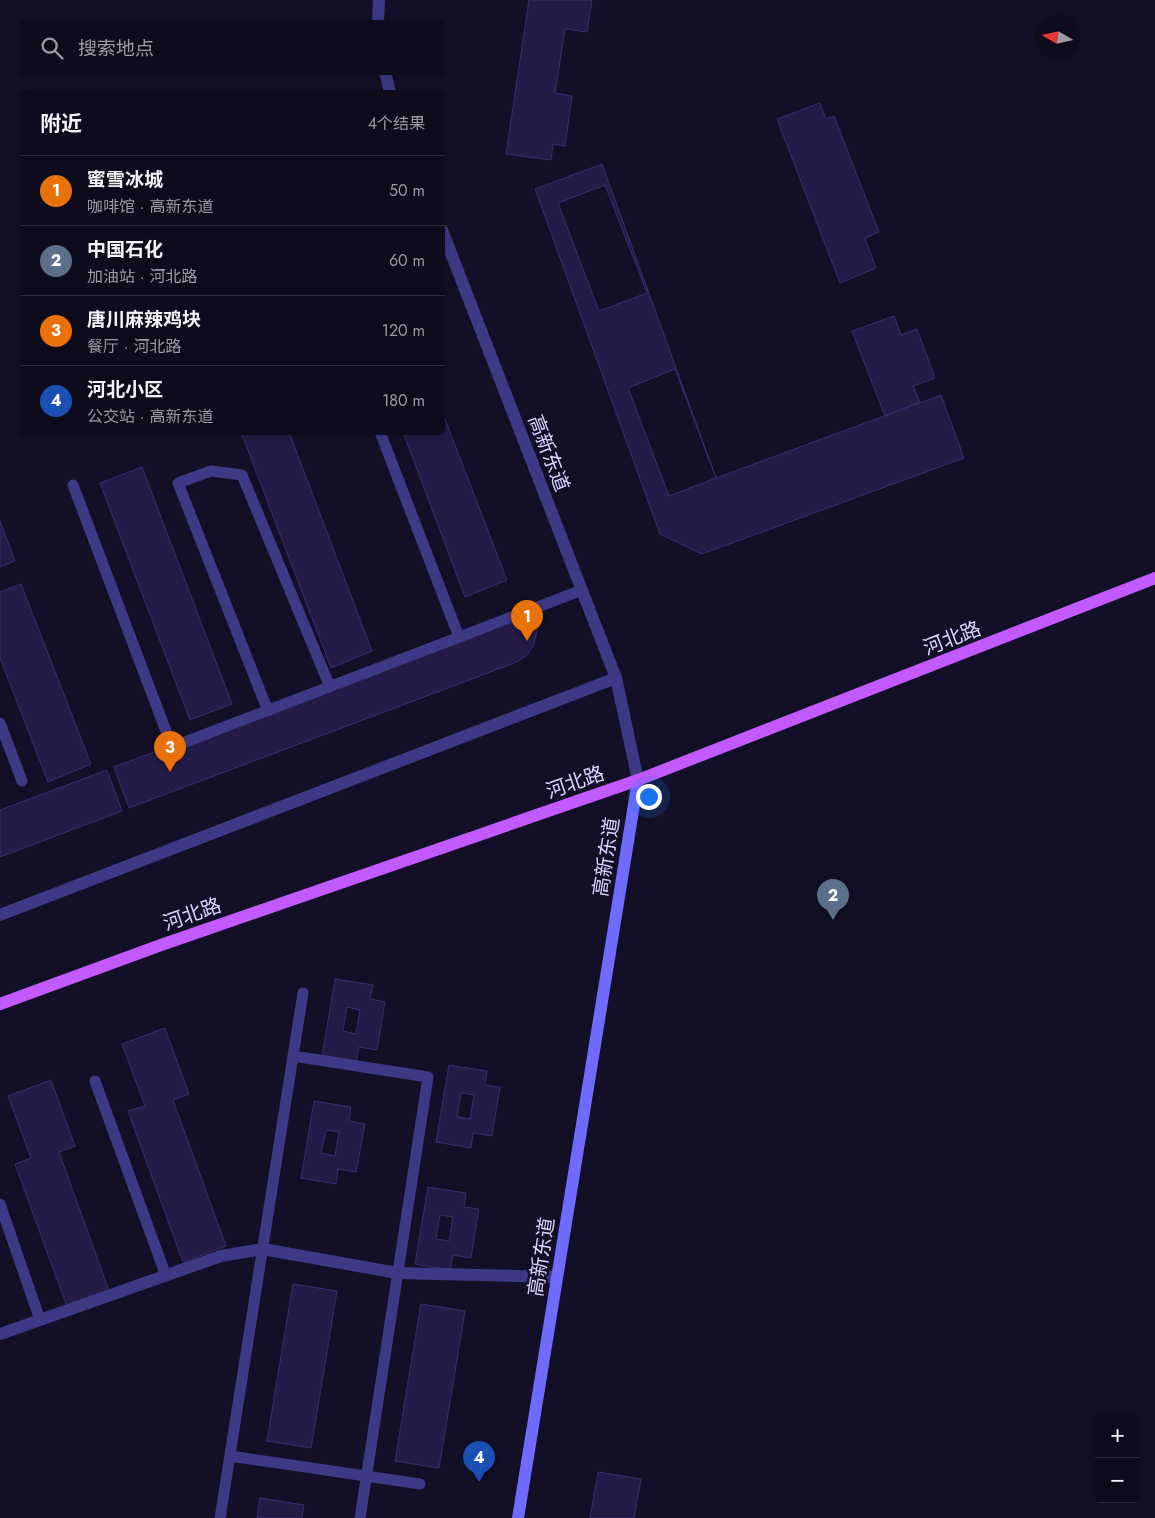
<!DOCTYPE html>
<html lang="zh">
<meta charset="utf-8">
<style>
:root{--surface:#0e0b1c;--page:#1c1929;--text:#f1f3f6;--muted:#9b9ba3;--line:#2e2b3b;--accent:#d93025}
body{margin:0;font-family:Jost,"Noto Sans SC",sans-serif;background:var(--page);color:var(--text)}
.controls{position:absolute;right:15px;bottom:15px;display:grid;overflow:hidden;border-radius:5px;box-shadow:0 2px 12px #0003}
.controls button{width:45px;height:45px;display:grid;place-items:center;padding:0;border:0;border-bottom:1px solid var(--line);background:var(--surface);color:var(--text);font:25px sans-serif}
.compass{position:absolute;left:1035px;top:15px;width:45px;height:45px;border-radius:50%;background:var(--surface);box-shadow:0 2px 12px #0003;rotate:279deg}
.you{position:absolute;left:648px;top:796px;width:18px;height:18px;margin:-12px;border:4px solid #fff;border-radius:50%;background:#1a73e8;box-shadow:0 0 0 8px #1a73e833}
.badge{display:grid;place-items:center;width:32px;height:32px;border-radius:50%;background:var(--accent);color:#fff;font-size:16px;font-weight:700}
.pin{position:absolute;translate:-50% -41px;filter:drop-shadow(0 1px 2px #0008)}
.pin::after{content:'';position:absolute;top:26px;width:18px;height:15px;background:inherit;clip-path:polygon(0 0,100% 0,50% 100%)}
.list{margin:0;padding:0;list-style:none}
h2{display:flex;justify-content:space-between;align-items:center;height:65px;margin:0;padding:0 20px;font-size:21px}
h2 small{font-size:16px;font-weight:400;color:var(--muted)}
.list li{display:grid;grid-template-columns:32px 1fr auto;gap:15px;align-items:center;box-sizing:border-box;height:70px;padding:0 20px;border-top:1px solid var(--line)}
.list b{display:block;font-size:19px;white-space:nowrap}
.list p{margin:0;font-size:16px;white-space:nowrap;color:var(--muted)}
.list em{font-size:16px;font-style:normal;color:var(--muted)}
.icon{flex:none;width:28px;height:28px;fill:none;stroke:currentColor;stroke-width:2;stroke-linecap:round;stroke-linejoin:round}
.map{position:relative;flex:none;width:1155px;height:1518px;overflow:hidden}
.search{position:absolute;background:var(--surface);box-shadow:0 2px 12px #0003;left:20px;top:20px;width:425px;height:55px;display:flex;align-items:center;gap:12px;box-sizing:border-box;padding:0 18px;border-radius:5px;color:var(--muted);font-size:19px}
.panel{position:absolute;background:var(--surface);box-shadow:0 2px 12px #0003;left:20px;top:90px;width:425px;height:345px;border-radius:5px}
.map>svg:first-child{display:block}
.building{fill:#241b47;stroke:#3b2d73;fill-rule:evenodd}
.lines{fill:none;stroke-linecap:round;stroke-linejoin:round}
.lane{stroke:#3d3a85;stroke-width:11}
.street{stroke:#3d3a85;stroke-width:12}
.secondary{stroke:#6f6bff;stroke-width:12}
.primary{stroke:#c25bff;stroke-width:12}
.labels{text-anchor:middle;stroke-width:5;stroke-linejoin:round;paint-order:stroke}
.street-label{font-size:20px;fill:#d9d4ff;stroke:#130f26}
</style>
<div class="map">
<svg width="1155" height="1518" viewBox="0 0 1155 1518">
<rect width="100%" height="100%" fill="#130f26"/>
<path class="building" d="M529 0H592L587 32 565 29 555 93 572 96 565 146 553 144 551 160 506 154Z
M820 103 826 119 834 116 879 232 865 238 876 268 840 283 777 119Z
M602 164 716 478 941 395 964 458 702 554 660 534 535 189Z
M605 185 647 293 599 311 558 203Z
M894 316 901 335 917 329 935 378 913 386 920 402 885 416 852 331Z
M675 369 716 478 669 496 628 388Z
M442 411 507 580 465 597 403 432H442Z
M241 432H289L372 651 331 668Z
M142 467 232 704 190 720 100 483Z
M0 521 15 561 0 567Z
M21 584 91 764 48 782 0 658V592Z
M530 610 537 631 534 645 527 655 517 662 129 808 114 767Z
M107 770 122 811 0 857V810Z
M335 979 373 985 370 999 385 1002 377 1050 359 1047 356 1062 322 1056ZM347 1007 360 1010 356 1034 343 1031Z
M165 1028 189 1094 173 1100 226 1246 183 1262 128 1111 145 1106 122 1044Z
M449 1065 487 1071 485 1085 500 1087 492 1136 473 1133 471 1148 436 1142ZM461 1093 474 1095 470 1119 457 1117Z
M51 1080 75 1146 59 1152 112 1299 70 1315 15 1164 31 1158 8 1096Z
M314 1101 351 1107 349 1121 365 1124 356 1172 338 1169 336 1184 301 1178ZM326 1130 339 1132 335 1156 321 1153Z
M428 1187 466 1193 464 1207 479 1209 471 1258 453 1255 450 1270 415 1264ZM440 1215 453 1217 449 1241 436 1239Z
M293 1284 337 1291 311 1448 267 1441Z
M421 1304 465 1311 439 1468 395 1461Z
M598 1472 641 1479 634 1518H590Z
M260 1498 304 1505 302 1518H257Z"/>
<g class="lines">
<path class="lane" d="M380 432 459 637
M73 485 172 747 582 590
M268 711 178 483 211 471 242 475 330 687
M0 723 22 781
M293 1056 428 1077 360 1518
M95 1081 166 1276
M0 1204 40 1320
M230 1456 420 1484
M220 1518 303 993"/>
<path class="street" d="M378 22 379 0
M385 72 390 92
M442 230 616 678 638 780
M0 915 616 678
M0 1334 221 1256 263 1249 397 1273 557 1277"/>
<path class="secondary" d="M518 1518 638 780"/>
<path class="primary" d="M0 1004 161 945 638 780 1155 578"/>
</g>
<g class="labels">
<g class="street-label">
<text transform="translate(549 453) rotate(69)" y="7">高新东道</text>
<text transform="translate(952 638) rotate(-21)" y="7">河北路</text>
<text transform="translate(575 782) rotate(-19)" y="7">河北路</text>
<text transform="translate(606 857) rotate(-81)" y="7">高新东道</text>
<text transform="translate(192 914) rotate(-19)" y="7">河北路</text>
<text transform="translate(541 1257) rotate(-81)" y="7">高新东道</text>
</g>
</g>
</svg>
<div class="controls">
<button>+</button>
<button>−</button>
</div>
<svg class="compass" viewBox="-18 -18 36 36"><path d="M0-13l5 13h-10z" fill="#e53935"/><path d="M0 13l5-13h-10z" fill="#9b9ba3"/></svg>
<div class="you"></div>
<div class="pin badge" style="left:527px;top:641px;background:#e8710a">1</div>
<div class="pin badge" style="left:833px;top:920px;background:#5c6f8a">2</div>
<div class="pin badge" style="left:170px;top:772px;background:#e8710a">3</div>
<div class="pin badge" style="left:479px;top:1482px;background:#1a4fb4">4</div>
<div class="search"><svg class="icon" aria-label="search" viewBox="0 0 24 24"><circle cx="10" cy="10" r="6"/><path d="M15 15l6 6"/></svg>搜索地点</div>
<section class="panel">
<h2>附近<small>4个结果</small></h2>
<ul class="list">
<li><span class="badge" style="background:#e8710a">1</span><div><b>蜜雪冰城</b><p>咖啡馆 · 高新东道</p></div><em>50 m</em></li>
<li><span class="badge" style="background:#5c6f8a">2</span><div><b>中国石化</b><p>加油站 · 河北路</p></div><em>60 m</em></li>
<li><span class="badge" style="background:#e8710a">3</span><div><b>唐川麻辣鸡块</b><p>餐厅 · 河北路</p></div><em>120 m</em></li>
<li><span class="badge" style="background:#1a4fb4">4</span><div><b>河北小区</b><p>公交站 · 高新东道</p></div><em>180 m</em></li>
</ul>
</section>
</div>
